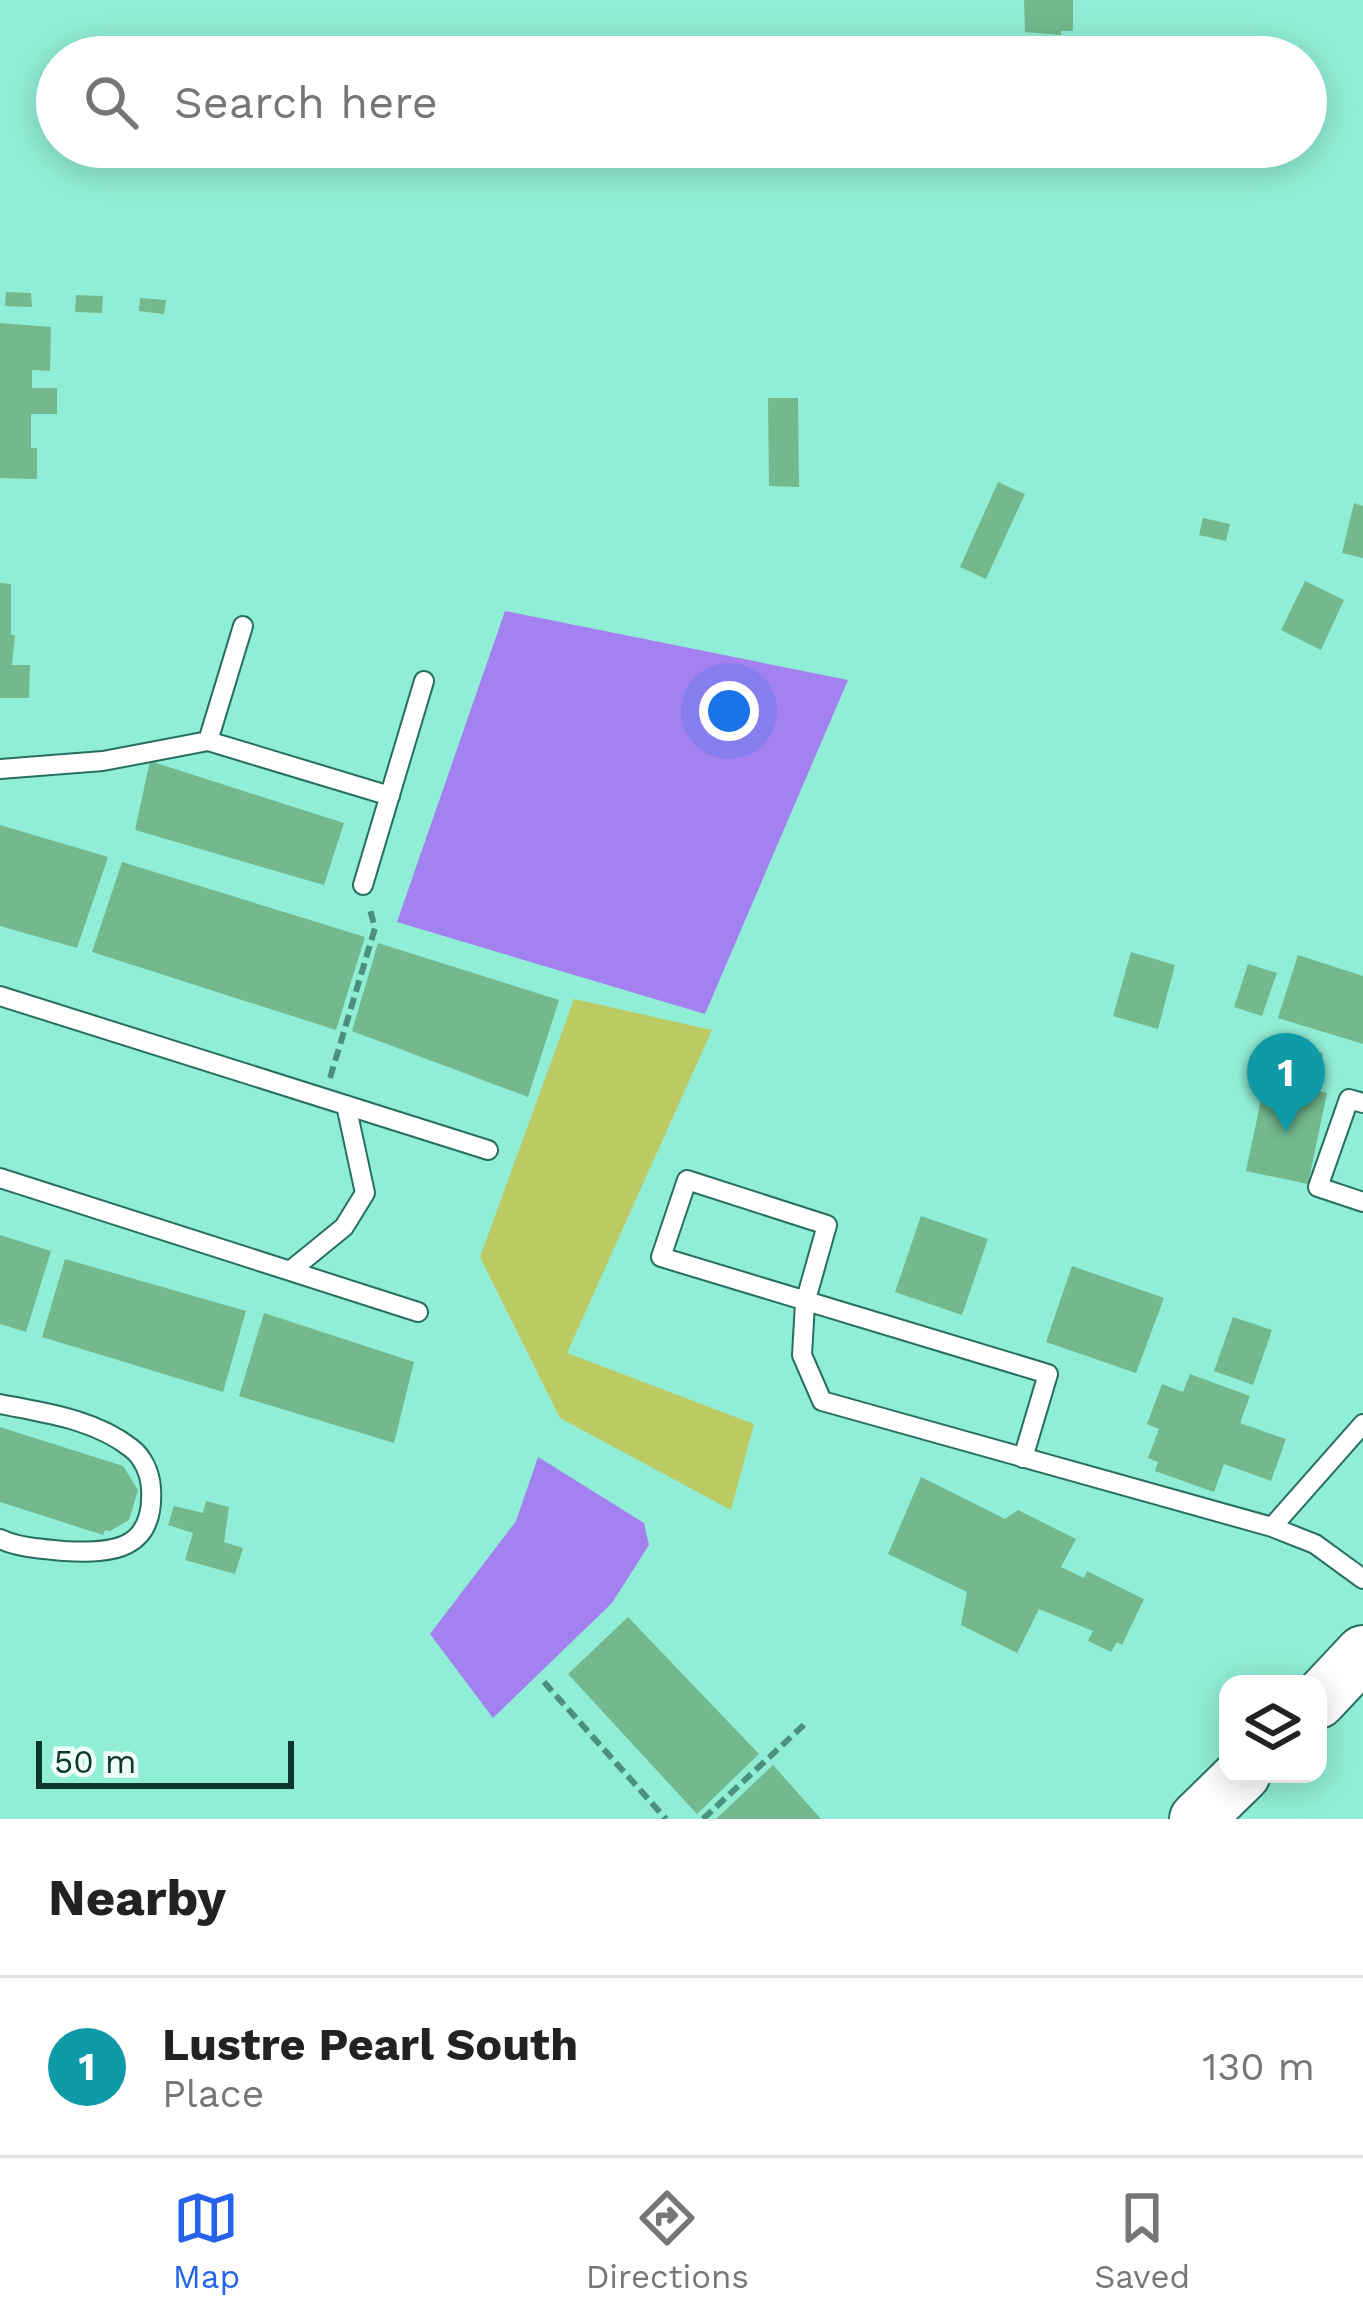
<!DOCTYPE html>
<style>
:root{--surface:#fff;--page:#f2f2f2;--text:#222;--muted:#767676;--line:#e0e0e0;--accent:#2563eb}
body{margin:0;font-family:"Work Sans",sans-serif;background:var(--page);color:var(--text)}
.controls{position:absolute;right:36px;bottom:36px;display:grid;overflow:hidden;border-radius:24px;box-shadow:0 6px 30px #0003}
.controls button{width:108px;height:108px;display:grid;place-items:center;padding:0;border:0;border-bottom:3px solid var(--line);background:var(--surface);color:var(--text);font:60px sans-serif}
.scale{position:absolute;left:36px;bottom:30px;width:258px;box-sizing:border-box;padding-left:12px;border:6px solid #0d362d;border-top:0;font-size:33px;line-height:42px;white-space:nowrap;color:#0d362d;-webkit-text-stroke:9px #edfef9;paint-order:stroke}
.you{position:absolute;left:729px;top:711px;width:42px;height:42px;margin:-30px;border:9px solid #fff;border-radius:50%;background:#1a73e8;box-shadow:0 0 0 18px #1a73e833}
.badge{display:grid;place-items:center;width:78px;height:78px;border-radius:50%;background:var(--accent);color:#fff;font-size:39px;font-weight:700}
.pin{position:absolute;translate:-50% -99px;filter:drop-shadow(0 3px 6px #0008)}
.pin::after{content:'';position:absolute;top:63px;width:42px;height:36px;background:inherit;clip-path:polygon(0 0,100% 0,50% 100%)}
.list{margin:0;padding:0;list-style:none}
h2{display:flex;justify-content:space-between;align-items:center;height:156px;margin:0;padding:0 48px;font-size:51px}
h2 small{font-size:39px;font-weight:400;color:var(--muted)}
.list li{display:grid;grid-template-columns:78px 1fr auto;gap:36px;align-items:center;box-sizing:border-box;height:180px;padding:0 48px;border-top:3px solid var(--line)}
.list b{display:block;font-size:45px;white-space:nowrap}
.list p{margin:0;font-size:39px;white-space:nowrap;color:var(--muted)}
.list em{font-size:39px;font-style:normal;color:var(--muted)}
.icon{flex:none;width:66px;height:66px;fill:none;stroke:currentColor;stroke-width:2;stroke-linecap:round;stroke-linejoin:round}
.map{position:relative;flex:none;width:1363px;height:1819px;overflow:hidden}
.search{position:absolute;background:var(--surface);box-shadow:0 6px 30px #0003;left:36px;right:36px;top:36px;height:132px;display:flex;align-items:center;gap:30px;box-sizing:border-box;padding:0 42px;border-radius:66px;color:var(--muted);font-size:45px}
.sheet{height:336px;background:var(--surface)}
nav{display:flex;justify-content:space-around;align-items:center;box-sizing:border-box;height:168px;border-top:3px solid var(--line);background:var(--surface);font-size:33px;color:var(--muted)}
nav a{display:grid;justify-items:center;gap:6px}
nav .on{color:var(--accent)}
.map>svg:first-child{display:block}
.green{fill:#bcca63}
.water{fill:#a381f1}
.building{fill:#73b98d}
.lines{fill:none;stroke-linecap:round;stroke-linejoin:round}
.lane-casing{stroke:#276f5f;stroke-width:22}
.secondary-casing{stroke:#276f5f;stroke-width:58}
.path{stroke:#4d8f7f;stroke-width:6;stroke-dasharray:12 6;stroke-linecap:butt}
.lane{stroke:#fff;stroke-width:18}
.secondary{stroke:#fff;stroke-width:54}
</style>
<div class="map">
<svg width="1363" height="1819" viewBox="0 0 1363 1819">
<rect width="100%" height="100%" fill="#91eed6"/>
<path class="green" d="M574 999 712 1030 567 1353 754 1424 731 1510 560 1418 480 1257Z"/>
<path class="water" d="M505 611 848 680 705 1014 397 922Z
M538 1457 644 1523 649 1545 612 1603 493 1718 430 1634 516 1521Z"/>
<path class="building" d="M1024 0H1073V31H1061V35L1025 32Z
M6 292 31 293 32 307 5 306Z
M76 295 103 296 102 313 75 312Z
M140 298 166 300 164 314 139 311Z
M0 323 51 327 50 371 32 370V388H57V414H31V448H37V479L0 478Z
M768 398H798L799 487 769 486Z
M998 482 1025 494 986 579 960 567Z
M1354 503 1363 506V558L1342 553Z
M1203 518 1230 524 1226 541 1199 535Z
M1305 581 1344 600 1321 650 1281 630Z
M0 583 11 584V635H15L12 665H30L29 698H0Z
M150 761 344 823 324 885 135 830Z
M0 825 108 857 77 948 0 926Z
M122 862 365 937 336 1030 92 952Z
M378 943 559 1000 528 1097 352 1031Z
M1131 952 1175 965 1158 1029 1113 1016Z
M1298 955 1363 976V1044L1278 1018Z
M1248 964 1277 973 1262 1016 1234 1007Z
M1273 1043 1323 1053 1315 1090 1327 1093 1308 1184 1246 1171Z
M921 1216 988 1239 962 1315 895 1292Z
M0 1235 51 1251 26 1332 0 1324Z
M65 1259 246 1311 223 1392 42 1337Z
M1072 1266 1164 1298 1136 1373 1046 1342Z
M264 1313 414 1362 394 1443 239 1396Z
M1233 1317 1272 1330 1253 1385 1214 1371Z
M1190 1374 1250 1396 1240 1423 1286 1439 1271 1481 1224 1464 1214 1492 1155 1471 1158 1462 1148 1458 1159 1429 1147 1424 1162 1384 1183 1392Z
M0 1427 123 1466 138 1490 129 1520 110 1531 105 1530 103 1535 0 1502Z
M921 1477 1005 1519 1018 1510 1076 1539 1061 1567 1084 1578 1087 1571 1144 1599 1122 1645 1117 1642 1111 1652 1088 1641 1093 1631 1039 1609 1017 1653 961 1625 967 1592 888 1554Z
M206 1501 229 1507 224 1542 243 1548 235 1574 185 1560 193 1533 168 1525 174 1506 203 1513Z
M628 1617 759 1754 697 1814 568 1674Z
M773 1765 821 1819H716Z"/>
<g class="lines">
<g class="lane-casing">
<path id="lane" d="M208 741 243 626
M0 769 103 761 208 741 390 796
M363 885 424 681
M0 996 488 1150
M1363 1103 1349 1099 1318 1187 1363 1202
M0 1178 418 1312
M290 1271 344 1227 365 1193 346 1105
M0 1404C45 1413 94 1419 131 1448 143 1457 150 1473 151 1488 155 1550 113 1554 64 1551 43 1549 19 1548 0 1539
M1023 1458 1048 1374 661 1257 687 1180 827 1225 805 1303 802 1355 822 1401 1272 1527 1315 1544 1363 1579
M1272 1527 1363 1424"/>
</g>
<g class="secondary-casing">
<path id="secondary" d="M1318 1701 1363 1653
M1197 1819 1243 1774"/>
</g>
<path class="path" d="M330 1078 375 928 369 906
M544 1682 666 1819
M703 1819 807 1722"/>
<use href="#lane" class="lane"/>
<use href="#secondary" class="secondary"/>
</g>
</svg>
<div class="controls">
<button><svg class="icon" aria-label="layers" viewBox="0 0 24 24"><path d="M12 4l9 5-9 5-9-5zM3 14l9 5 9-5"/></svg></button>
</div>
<div class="scale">50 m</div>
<div class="you"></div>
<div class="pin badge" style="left:1286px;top:1132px;background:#0f9aa8">1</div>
<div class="search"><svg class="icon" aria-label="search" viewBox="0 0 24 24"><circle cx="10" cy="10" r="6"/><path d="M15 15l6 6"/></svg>Search here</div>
</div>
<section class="sheet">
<h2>Nearby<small></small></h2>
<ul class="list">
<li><span class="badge" style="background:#0f9aa8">1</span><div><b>Lustre Pearl South</b><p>Place</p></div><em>130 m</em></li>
</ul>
</section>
<nav>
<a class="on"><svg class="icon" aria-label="map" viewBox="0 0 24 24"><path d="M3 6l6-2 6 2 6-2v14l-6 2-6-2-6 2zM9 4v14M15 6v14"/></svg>Map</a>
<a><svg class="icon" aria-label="directions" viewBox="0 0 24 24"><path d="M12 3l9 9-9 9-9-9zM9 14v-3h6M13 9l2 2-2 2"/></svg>Directions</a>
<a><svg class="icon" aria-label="saved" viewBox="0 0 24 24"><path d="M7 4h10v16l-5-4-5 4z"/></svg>Saved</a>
</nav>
